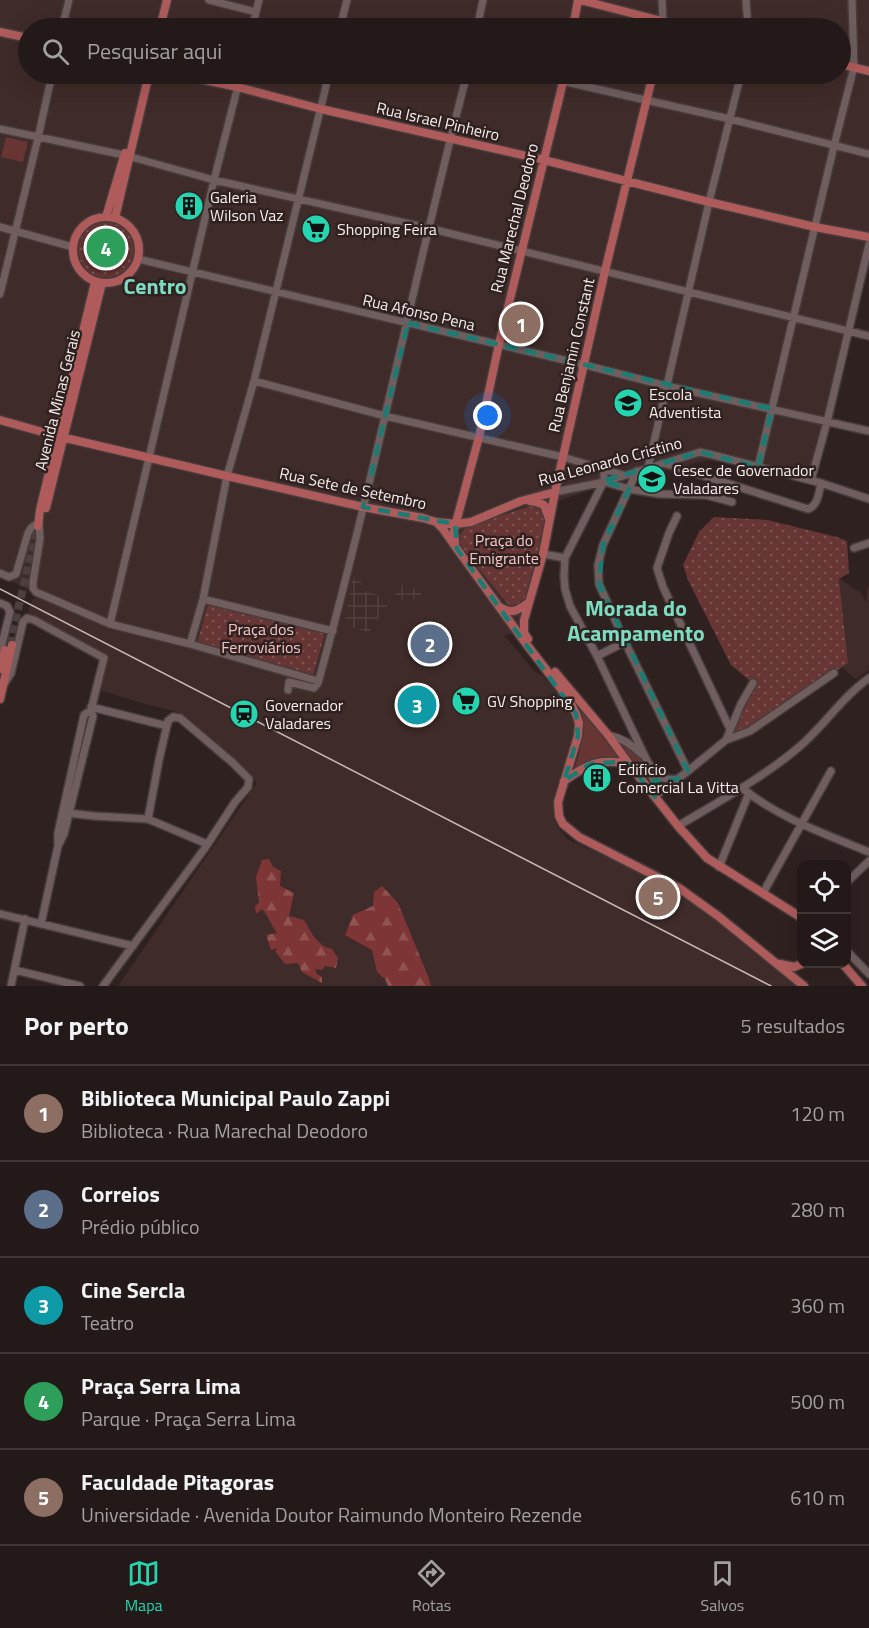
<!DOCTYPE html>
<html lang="pt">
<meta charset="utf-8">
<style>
:root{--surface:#231918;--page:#2f2625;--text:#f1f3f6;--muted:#a3a0a2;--line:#403837;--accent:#24d5af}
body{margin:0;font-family:"Titillium Web",sans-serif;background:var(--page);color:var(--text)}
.controls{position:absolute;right:18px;bottom:18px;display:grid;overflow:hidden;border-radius:12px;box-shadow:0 6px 24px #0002}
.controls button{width:54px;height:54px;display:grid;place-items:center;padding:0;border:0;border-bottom:2px solid var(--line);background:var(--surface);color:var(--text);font:30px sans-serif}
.you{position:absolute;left:488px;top:416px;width:21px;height:21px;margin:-15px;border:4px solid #fff;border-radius:50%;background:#1a73e8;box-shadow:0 0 0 9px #1a73e833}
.badge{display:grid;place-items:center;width:39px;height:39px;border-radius:50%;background:var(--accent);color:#fff;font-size:20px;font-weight:700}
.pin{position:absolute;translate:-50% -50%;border:3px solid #fff;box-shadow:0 2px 6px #0006}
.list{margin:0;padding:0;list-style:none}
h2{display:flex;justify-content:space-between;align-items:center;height:78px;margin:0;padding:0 24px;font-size:26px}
h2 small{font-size:20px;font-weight:400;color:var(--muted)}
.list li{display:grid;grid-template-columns:39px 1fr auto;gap:18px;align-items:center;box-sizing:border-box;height:96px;padding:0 24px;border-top:2px solid var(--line)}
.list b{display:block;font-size:22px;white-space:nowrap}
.list p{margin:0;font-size:20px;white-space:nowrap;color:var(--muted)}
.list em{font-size:20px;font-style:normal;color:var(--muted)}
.icon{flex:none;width:33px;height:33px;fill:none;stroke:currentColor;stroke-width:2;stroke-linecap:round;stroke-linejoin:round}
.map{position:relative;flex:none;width:869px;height:986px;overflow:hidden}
.search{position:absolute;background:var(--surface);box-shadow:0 6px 24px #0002;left:18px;right:18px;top:18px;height:66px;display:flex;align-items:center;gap:15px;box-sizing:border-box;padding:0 21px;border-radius:33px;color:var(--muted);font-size:22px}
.sheet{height:558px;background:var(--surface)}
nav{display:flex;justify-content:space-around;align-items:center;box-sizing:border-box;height:84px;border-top:2px solid var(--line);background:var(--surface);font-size:16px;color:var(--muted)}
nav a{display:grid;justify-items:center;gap:3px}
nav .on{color:var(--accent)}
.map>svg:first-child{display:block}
.built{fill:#3f2b29;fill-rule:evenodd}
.industrial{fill:url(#industrial-grid)}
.green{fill:#673634}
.forest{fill:url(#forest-firs)}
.park{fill:url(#park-dots)}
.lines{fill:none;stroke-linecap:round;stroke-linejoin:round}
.major-tunnel{stroke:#4d3f3e;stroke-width:8;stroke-dasharray:8 4;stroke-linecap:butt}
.minor-casing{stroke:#473c3c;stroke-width:10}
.major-casing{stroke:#473c3c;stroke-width:11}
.minor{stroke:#6f5e5d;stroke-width:7}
.major{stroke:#af5b5b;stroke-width:8}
.rail{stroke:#c6bbba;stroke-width:1.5}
.marked{fill:none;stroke:#1b7c74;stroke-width:4.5;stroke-dasharray:12 8;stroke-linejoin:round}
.labels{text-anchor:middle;stroke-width:5;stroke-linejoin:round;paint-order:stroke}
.street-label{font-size:16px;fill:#f6eceb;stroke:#2f2120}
.poi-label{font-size:16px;fill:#f6eceb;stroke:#2f2120;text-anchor:start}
.park-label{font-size:16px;fill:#f3c6c3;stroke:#2f2120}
.district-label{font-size:22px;font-weight:bold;fill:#7ddcc1;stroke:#2f2120}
</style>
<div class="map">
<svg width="869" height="986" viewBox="0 0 869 986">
<defs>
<pattern id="industrial-grid" width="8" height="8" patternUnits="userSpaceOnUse" patternTransform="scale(1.5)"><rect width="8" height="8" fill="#3f2b29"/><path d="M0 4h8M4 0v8" fill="none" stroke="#52403e"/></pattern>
<pattern id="forest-firs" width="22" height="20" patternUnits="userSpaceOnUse" patternTransform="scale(1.5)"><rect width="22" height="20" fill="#7d3635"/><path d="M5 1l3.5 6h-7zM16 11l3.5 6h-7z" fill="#905352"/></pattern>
<pattern id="park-dots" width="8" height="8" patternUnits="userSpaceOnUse" patternTransform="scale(1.5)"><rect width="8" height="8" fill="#673634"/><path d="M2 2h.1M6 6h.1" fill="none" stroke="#7d5352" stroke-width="1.8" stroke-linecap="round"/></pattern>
</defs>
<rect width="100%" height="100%" fill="#2f2120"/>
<path class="built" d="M0 0H869V232L812 482 708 460 665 471 663 490 642 487 639 481 641 475 631 476 558 501 544 556 527 632 504 635 535 672 543 676 551 685 569 707 573 716 575 725V734L570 752 567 754 553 809 557 826 567 839 628 867 702 908 800 986H118L256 784 254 778 178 712 138 702 100 690 108 655 28 612 32 600 39 595 0 576ZM28 28H840V74H28Z
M839 578 861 593 866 602 867 588 869 585V670L855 679 842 667 848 662Z"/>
<path class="industrial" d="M352 578 361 581V589L391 600 401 585 421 591 422 599 391 600 369 632 344 626Z"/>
<path class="green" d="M6 137 28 142 23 162 1 157Z
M580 707 623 760C604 755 589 760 573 771 582 750 584 730 580 707Z
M617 741C643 751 647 763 652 788Z"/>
<path class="forest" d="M269 859 273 867 281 871 280 886 294 893 289 916 304 920C311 932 317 946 332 949L338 958 336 968 325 966 322 970 315 969 317 974 322 977V983L302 972 298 963 285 964 275 951 278 948 271 950 266 935 277 933C270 924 270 918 262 909L256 914 255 906 259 903 256 877 262 860Z
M382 886 398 903 428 976 431 986H388L385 979 377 972 372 950 345 935 353 915 373 906 374 892Z"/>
<path class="park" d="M77 251a29 29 0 1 1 58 0a29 29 0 1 1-58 0Z
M534 505 543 509 545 517 544 527 527 598 524 604 511 608 460 546C458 537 461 531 468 526Z
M714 517 767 520 837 537 847 541 849 573 839 579 848 663 768 720 734 734 740 714 755 685 731 665 688 580 683 565 699 532Z
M209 601 325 633 313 676 197 644Z"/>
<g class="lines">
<path class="major-tunnel" d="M12 645 13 630 38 526"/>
<g class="minor-casing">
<path id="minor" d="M209 0 256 12
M662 0 663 22
M746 0 748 28
M62 28 69 0
M252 28 259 0
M340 28 347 0
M477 28 483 0
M530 74 730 119 869 154
M0 129 124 155 214 180 428 228 869 336
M0 227 73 247
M138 259 585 365 667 386 869 431
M0 294 38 138 52 74
M254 381 385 416 563 457 623 475
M663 463 808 509C818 506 819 492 821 483
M758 467 834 146 854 67 852 0
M601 468 604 473V481L565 558 564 576 565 589 570 606 597 656 648 763 658 794
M648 468 709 202 741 74
M637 471 603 545 598 565 599 584 625 642 688 771
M811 480 827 422 869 244
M605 482 629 489 660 494 706 495 732 502
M555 492 604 482 700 452 713 455 821 483 869 499
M677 516 669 533 657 568 663 587 730 729
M854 548 869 543
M543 554 565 558
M0 573 9 577 16 574 28 533 31 528 39 522 40 539 33 582V588L36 592 110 624 190 644 318 681
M203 599 333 631
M0 603 7 606 10 612 0 652
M110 624 214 180 241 74
M190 644 203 599 227 476 254 381 329 74
M597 656 625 642
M4 684 11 673 23 622 27 618 34 620 104 658 91 710 93 716 64 834 58 846 41 924
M288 690 289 682 314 688 318 683C374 482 414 276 467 74
M91 707 167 726
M608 735C621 738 632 744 641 754
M726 740 750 731 834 673
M650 765C659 778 661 780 677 779
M742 788C779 818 825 834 869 852
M655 796 688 771 726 740 741 704 753 683
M68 813 94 816 148 819 207 844
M678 826C718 802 764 777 799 747 824 726 842 697 869 678
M58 844V833L84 715 91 710
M719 867 749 793
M846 883 869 861
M763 893 831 771
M0 914 133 946
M846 950 869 974
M15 970 80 986
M11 986 25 919
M103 986 205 848 235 802 248 787 249 779 233 763 180 718 173 717 168 721 159 760 148 819"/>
</g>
<g class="major-casing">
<path id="major" d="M580 0 689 28
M160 28 167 0
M573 28 578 0
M0 32 28 38
M840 64 869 71
M177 74 237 87 321 109 544 160 709 202 815 227 869 237
M106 217 125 153
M73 250a33 33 0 1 1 66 0a33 33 0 1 1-66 0Z
M115 218 149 74
M0 420 57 436 227 476 363 507 423 518 436 522 443 529 457 549 527 645 568 698 576 714 579 723 578 736 558 802 559 816 563 824 579 837 679 888 718 916 804 986
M530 501 536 502 544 505 549 519
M46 508 102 283
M436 522 456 524 471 522 521 501 555 492
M38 526 40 510 95 282
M455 543 454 530 479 437 499 344 565 74
M500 607C512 615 518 610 528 603
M528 639 524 633V620L543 554 555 492 605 271 653 74
M0 669 5 650
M555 672 608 735 629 764 678 826 707 858 802 918
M0 699 12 645
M564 781C587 764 599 758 629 764
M842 963 862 986
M780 964 794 967 804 963"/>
</g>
<use href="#minor" class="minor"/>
<use href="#major" class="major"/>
<path class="rail" d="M0 589 771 986"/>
</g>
<path class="marked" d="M408 323 772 409 758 467 700 452 603 481 629 489 603 545 599 584 688 771 677 779 653 781 655 797 629 764 619 762 590 764 564 781 578 736 576 714 457 549 455 524 363 507Z"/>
<defs>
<g id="building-disc" transform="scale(1.5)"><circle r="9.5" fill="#24d5af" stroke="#2f2120"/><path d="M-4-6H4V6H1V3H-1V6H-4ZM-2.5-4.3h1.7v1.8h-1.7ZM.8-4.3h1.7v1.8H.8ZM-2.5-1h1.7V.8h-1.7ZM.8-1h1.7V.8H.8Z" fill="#111"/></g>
<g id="supermarket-disc" transform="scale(1.5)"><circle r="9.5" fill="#24d5af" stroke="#2f2120"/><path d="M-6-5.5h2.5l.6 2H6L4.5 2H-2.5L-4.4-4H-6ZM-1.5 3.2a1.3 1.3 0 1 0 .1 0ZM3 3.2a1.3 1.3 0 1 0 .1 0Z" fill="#111"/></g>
<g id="school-disc" transform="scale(1.5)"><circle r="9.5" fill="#24d5af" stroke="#2f2120"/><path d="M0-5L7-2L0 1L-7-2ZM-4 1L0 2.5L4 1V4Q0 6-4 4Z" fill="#111"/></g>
<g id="station-disc" transform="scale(1.5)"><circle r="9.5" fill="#24d5af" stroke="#2f2120"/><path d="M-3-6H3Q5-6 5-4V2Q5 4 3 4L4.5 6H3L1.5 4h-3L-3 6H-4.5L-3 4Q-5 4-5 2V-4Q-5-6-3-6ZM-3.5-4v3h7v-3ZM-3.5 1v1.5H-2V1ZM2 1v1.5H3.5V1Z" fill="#111"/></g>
</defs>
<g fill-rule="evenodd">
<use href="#building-disc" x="189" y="206"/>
<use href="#supermarket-disc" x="316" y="229"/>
<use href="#school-disc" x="628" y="403"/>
<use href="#school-disc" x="652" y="479"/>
<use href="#supermarket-disc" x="466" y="701"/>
<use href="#station-disc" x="244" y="714"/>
<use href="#building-disc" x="597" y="778"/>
</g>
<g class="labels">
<g class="street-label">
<text transform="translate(438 121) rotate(13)" y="6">Rua Israel Pinheiro</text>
<text transform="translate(514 218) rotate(-76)" y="6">Rua Marechal Deodoro</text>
<text transform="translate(419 312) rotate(13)" y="6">Rua Afonso Pena</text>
<text transform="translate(571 355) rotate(-77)" y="6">Rua Benjamin Constant</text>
<text transform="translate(57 400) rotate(-76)" y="6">Avenida Minas Gerais</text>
<text transform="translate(610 461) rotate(-15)" y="6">Rua Leonardo Cristino</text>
<text transform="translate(353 488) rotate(12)" y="6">Rua Sete de Setembro</text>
</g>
<g class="poi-label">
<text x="210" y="203">Galeria<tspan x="210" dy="18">Wilson Vaz</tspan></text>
<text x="337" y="235">Shopping Feira</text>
<text x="649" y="400">Escola<tspan x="649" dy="18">Adventista</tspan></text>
<text x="673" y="476">Cesec de Governador<tspan x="673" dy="18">Valadares</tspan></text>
<text x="487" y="707">GV Shopping</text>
<text x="265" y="711">Governador<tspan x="265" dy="18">Valadares</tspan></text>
<text x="618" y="775">Edificio<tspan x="618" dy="18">Comercial La Vitta</tspan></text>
</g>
<g class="park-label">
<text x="504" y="546">Praça do<tspan x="504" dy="18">Emigrante</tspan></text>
<text x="261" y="635">Praça dos<tspan x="261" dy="18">Ferroviários</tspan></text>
</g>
<g class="district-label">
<text x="155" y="294">Centro</text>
<text x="636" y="616">Morada do<tspan x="636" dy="25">Acampamento</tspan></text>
</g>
</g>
</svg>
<div class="controls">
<button><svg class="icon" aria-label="locate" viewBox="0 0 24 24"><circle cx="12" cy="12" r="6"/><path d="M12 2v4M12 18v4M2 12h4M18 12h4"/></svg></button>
<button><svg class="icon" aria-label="layers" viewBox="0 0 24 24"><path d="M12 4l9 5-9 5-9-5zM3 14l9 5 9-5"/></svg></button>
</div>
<div class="you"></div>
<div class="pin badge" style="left:521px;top:324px;background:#8d6e63">1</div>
<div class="pin badge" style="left:430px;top:644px;background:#5c6f8a">2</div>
<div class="pin badge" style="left:417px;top:705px;background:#0f9aa8">3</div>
<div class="pin badge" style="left:106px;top:248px;background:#2e9e5b">4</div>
<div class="pin badge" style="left:658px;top:897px;background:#8d6e63">5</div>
<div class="search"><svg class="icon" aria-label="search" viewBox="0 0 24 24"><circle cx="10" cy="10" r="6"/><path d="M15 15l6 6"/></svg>Pesquisar aqui</div>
</div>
<section class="sheet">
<h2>Por perto<small>5 resultados</small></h2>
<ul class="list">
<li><span class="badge" style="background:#8d6e63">1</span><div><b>Biblioteca Municipal Paulo Zappi</b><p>Biblioteca · Rua Marechal Deodoro</p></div><em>120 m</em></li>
<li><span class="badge" style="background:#5c6f8a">2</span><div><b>Correios</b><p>Prédio público</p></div><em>280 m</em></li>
<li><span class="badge" style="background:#0f9aa8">3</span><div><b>Cine Sercla</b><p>Teatro</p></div><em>360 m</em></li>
<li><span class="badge" style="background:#2e9e5b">4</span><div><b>Praça Serra Lima</b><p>Parque · Praça Serra Lima</p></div><em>500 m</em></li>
<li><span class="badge" style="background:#8d6e63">5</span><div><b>Faculdade Pitagoras</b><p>Universidade · Avenida Doutor Raimundo Monteiro Rezende</p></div><em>610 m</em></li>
</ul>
</section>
<nav>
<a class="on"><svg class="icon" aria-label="map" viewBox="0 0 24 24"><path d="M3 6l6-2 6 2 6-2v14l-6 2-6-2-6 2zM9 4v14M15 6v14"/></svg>Mapa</a>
<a><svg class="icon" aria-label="directions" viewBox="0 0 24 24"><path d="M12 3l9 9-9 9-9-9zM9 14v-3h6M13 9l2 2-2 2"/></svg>Rotas</a>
<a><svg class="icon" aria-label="saved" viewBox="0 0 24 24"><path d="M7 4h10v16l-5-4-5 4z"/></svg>Salvos</a>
</nav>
